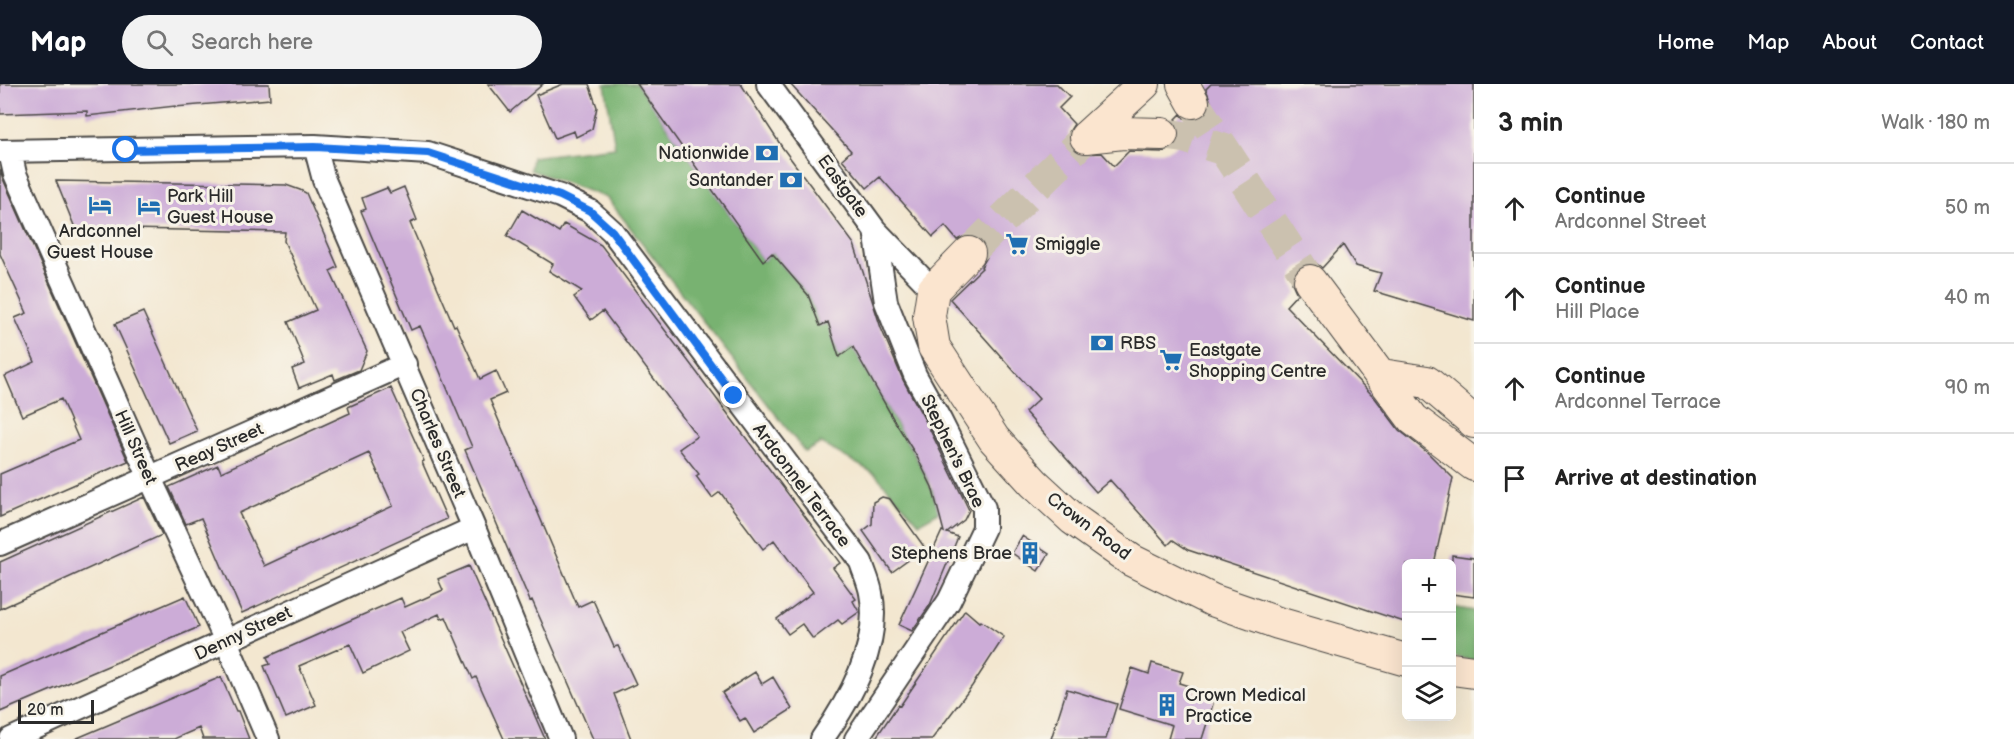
<!DOCTYPE html>
<meta charset="utf-8">
<style>
:root{--surface:#fff;--page:#f2f2f2;--text:#222;--muted:#767676;--line:#e0e0e0;--accent:#111827}
body{margin:0;font-family:"Balsamiq Sans",sans-serif;background:var(--page);color:var(--text)}
.controls{position:absolute;right:18px;bottom:18px;display:grid;overflow:hidden;border-radius:9px;box-shadow:0 6px 24px #0002}
.controls button{width:54px;height:54px;display:grid;place-items:center;padding:0;border:0;border-bottom:2px solid var(--line);background:var(--surface);color:var(--text);font:30px sans-serif}
.scale{position:absolute;left:18px;bottom:15px;width:76px;box-sizing:border-box;padding-left:6px;border:3px solid #2b2b2b;border-top:0;font-size:16px;line-height:21px;white-space:nowrap;color:#2b2b2b;-webkit-text-stroke:4px #f7f3e8;paint-order:stroke}
.stop{position:absolute;width:18px;height:18px;margin:-14px;border:4px solid #1a73e8;border-radius:50%;background:#fff}
.stop.end{background:#1a73e8;border-color:#fff;box-shadow:0 2px 6px #0008}
.list{margin:0;padding:0;list-style:none}
h2{display:flex;justify-content:space-between;align-items:center;height:78px;margin:0;padding:0 24px;font-size:26px}
h2 small{font-size:20px;font-weight:400;color:var(--muted)}
.list li{display:grid;grid-template-columns:39px 1fr auto;gap:18px;align-items:center;box-sizing:border-box;height:90px;padding:0 24px;border-top:2px solid var(--line)}
.list b{display:block;font-size:22px;white-space:nowrap}
.list p{margin:0;font-size:20px;white-space:nowrap;color:var(--muted)}
.list em{font-size:20px;font-style:normal;color:var(--muted)}
.icon{flex:none;width:33px;height:33px;fill:none;stroke:currentColor;stroke-width:2;stroke-linecap:round;stroke-linejoin:round}
.map{position:relative;flex:none;width:1474px;height:655px;overflow:hidden}
header{display:flex;align-items:center;gap:36px;box-sizing:border-box;height:84px;padding:0 30px;background:var(--accent);color:#fff}
header strong{font-size:28px}
nav{display:flex;gap:33px;margin-inline-start:auto;font-size:21px}
.search{width:420px;height:54px;background:var(--page);display:flex;align-items:center;gap:15px;box-sizing:border-box;padding:0 21px;border-radius:33px;color:var(--muted);font-size:22px}
main{display:flex}
aside{flex:1;background:var(--surface)}
.map>svg:first-child{display:block}
.forest{fill:#78b271;stroke:#526e4e;stroke-width:1.5}
.building{fill:#ccacd7;fill-rule:evenodd}
.lines{fill:none;stroke-linecap:round;stroke-linejoin:round}
.secondary-tunnel{stroke:#cbc1af;stroke-width:32;stroke-dasharray:32 16;stroke-linecap:butt}
.street-casing{stroke:#494744;stroke-width:26}
.secondary-casing{stroke:#494744;stroke-width:34}
.street{stroke:#fff;stroke-width:22}
.secondary{stroke:#fbe5cf;stroke-width:32}
.route{stroke:#1a73e8;stroke-width:8}
.labels{text-anchor:middle;stroke-width:6;stroke-linejoin:round;paint-order:stroke}
.poi-label{font-size:18px;fill:#2b2b2b;stroke:#f7f3e8;text-anchor:start}
.street-label{font-size:18px;fill:#2b2b2b;stroke:#f7f3e8}
</style>
<header>
<strong>Map</strong>
<div class="search"><svg class="icon" aria-label="search" viewBox="0 0 24 24"><circle cx="10" cy="10" r="6"/><path d="M15 15l6 6"/></svg>Search here</div>
<nav><a>Home</a><a>Map</a><a>About</a><a>Contact</a></nav>
</header>
<main>
<div class="map">
<svg width="1474" height="655" viewBox="0 0 1474 655">
<rect width="100%" height="100%" fill="#f7f3e8"/>
<filter id="ink" filterUnits="userSpaceOnUse"><feTurbulence type="fractalNoise" baseFrequency=".0167" numOctaves="2"/><feDisplacementMap in="SourceGraphic" scale="12" xChannelSelector="R" yChannelSelector="G"/><feConvolveMatrix kernelMatrix="1 2 1 2 8 2 1 2 1" color-interpolation-filters="sRGB"/></filter>
<filter id="wash" filterUnits="userSpaceOnUse"><feTurbulence type="fractalNoise" baseFrequency=".008" numOctaves="4" result="noise"/><feDisplacementMap in="SourceGraphic" scale="24" xChannelSelector="R" yChannelSelector="G"/><feGaussianBlur stdDeviation="1.35" result="paint"/><feColorMatrix in="noise" values="0 0 0 0 0 0 0 0 0 0 0 0 0 0 0 0 0 1.4 0 .05"/><feComposite in="paint" operator="in"/></filter>
<g filter="url(#wash)">
<rect width="100%" height="100%" fill="#f3e7d0"/>
<path class="forest" d="M605 0H637L763 177 772 169 808 211 820 242 828 238 839 272 853 263C867 287 880 312 894 336 913 368 929 392 939 428L919 439 875 390 821 359 805 368 607 114 530 86 532 73 615 63Z
M1452 523 1474 527V577L1452 572Z"/>
<g id="blocks">
<path class="building" d="M0 0H269L270 15 175 23V22L87 32V27L0 30Z
M488 0H543L510 28Z
M563 0H589L597 23 592 45 576 53 574 47 555 54 536 11Z
M637 0H741L782 63 854 160 881 244 903 296 928 342 969 426 964 436 947 449 958 453 930 521 912 547 899 541 942 447 944 448 932 403 916 371 894 336 853 263 839 273 828 238 820 242 808 211 772 169 763 177Z
M790 0H1057L1070 13 1059 24 1074 40 1069 48 1068 56 1071 63 1081 70 1102 69 1114 82 1129 67 1162 68 1171 65 1177 60 1180 51 1178 42 1174 37 1181 30 1184 34 1193 36 1202 33 1208 28 1211 18 1206 5 1211 0H1474V237L1374 207 1381 189 1356 182 1343 161 1322 184 1317 180 1308 179 1299 183 1293 190 1292 199 1297 210 1286 222 1375 314 1399 346 1428 369 1453 394 1434 480H1407V539L1188 466 1173 456 1168 461 1110 396 1096 408 1025 328 1039 315 950 215 982 184 981 183 987 173 986 164 982 157 973 151 965 152 957 156 945 142 933 153 880 93 867 104 842 75 851 67Z
M0 85 3 95 128 377 0 433V390L79 356 61 315 22 332 5 292 35 278 15 234 27 229 0 170Z
M56 97 286 101 300 106 306 109 338 183 330 187 367 267 359 286 335 296 333 290 299 304 292 285 305 280 288 238 316 226 284 157 285 148 75 144Z
M404 103 417 136 410 139 454 242 456 241 480 295 496 287 506 309 490 316 578 523 593 516 614 563 618 562 636 600 614 610 631 655H593L532 516 530 517 465 366 472 363 436 278 420 242 411 246 361 127 366 125 362 114 387 104 390 109Z
M522 126 559 148 564 140 601 161 840 479 833 484 856 515 853 517 859 528 842 540 838 536 813 555 802 540 788 550 777 535 813 508 774 456 763 465 720 408 712 414 696 392 699 390 679 365 697 352 603 227 591 236 574 213 582 207 549 187 553 180 507 152Z
M143 228 197 347 169 359 115 240Z
M391 304 424 377 422 378 447 435 242 529 201 434 186 440 169 403 218 381 221 388 350 329 348 323ZM369 369 393 422 264 482 239 429Z
M144 413 162 451 0 525V478Z
M882 413 890 415 925 464 892 488 863 447 872 440 873 418Z
M1022 452 1049 470 1038 487 1012 469Z
M1452 471 1474 474V513L1452 510Z
M469 482 545 655H504L476 593 473 595 446 533 441 535 439 530 400 548 409 567 363 589 350 560 299 582 316 621 286 634 264 582 270 580 267 573 401 514 405 523 443 506 438 495Z
M185 512 199 543 0 628V592Z
M965 526 979 538 981 537 1004 553 972 602 932 655H875L898 621 900 622Z
M1152 579 1183 588 1179 599 1195 604 1193 610 1214 617 1202 655H1168L1172 641 1119 625 1132 584 1149 590Z
M755 588 762 600 773 593 792 625 754 649 745 634 740 637 722 609Z
M221 593 236 627H238L249 655H203L199 644 174 655H75Z
M1067 605 1117 620 1106 655H1051Z"/>
</g>
</g>
<g filter="url(#ink)">
<use href="#blocks" fill-opacity="0" stroke="#494744" stroke-width="1.5"/>
<g class="lines">
<path class="secondary-tunnel" d="M1193 18 1310 197
M1162 50 1184 53 1225 66
M969 169 1086 53"/>
<g class="street-casing">
<path id="street" d="M768 0 875 146 933 206
M315 62 324 96 474 444 561 655
M0 67 315 62 428 69 560 112 590 127 612 147 861 478C864 488 869 498 871 509 881 560 851 614 822 655
M10 68 15 90 150 394 226 557 268 655
M0 460 405 280
M11 655 474 444
M856 655 949 517 984 444V424L940 336 915 291 886 218 875 146"/>
</g>
<g class="secondary-casing">
<path id="secondary" d="M1183 0 1193 18
M1086 53 1144 0
M1086 53 1123 49 1162 50
M969 169 933 206 929 232 934 263 994 355 1034 399 1073 435 1131 476 1212 516 1278 539 1406 576
M1310 197 1413 335 1474 381
M1382 291 1427 298 1474 338
M1452 585 1474 588"/>
</g>
<use href="#street" class="street"/>
<use href="#secondary" class="secondary"/>
</g>
</g>
<g class="lines" filter="url(#ink)">
<path class="route" d="M126 66 315 63 428 69 560 112 590 127 612 147 734 312"/>
</g>
<defs>
<g id="bank-bare" transform="scale(1.8)"><path d="M-6-4H6V4H-6ZM0-2.3a2.3 2.3 0 1 0 0 4.6a2.3 2.3 0 1 0 0-4.6Z" fill="#1f6fb2" stroke="#f7f3e8" stroke-width="2.5" paint-order="stroke"/></g>
<g id="hotel-bare" transform="scale(1.8)"><path d="M-6-4.5h1.5V1H6V5H4.5V3h-9V5H-6ZM-4 0a1.8 1.8 0 1 1 3.6 0ZM.5 0V-2.5h3Q6-2.5 6 0Z" fill="#1f6fb2" stroke="#f7f3e8" stroke-width="2.5" paint-order="stroke"/></g>
<g id="supermarket-bare" transform="scale(1.8)"><path d="M-6-5.5h2.5l.6 2H6L4.5 2H-2.5L-4.4-4H-6ZM-1.5 3.2a1.3 1.3 0 1 0 .1 0ZM3 3.2a1.3 1.3 0 1 0 .1 0Z" fill="#1f6fb2" stroke="#f7f3e8" stroke-width="2.5" paint-order="stroke"/></g>
<g id="building-bare" transform="scale(1.8)"><path d="M-4-6H4V6H1V3H-1V6H-4ZM-2.5-4.3h1.7v1.8h-1.7ZM.8-4.3h1.7v1.8H.8ZM-2.5-1h1.7V.8h-1.7ZM.8-1h1.7V.8H.8Z" fill="#1f6fb2" stroke="#f7f3e8" stroke-width="2.5" paint-order="stroke"/></g>
</defs>
<g fill-rule="evenodd">
<use href="#bank-bare" x="767" y="69"/>
<use href="#bank-bare" x="791" y="96"/>
<use href="#hotel-bare" x="100" y="121"/>
<use href="#hotel-bare" x="149" y="122"/>
<use href="#supermarket-bare" x="1017" y="160"/>
<use href="#bank-bare" x="1102" y="259"/>
<use href="#supermarket-bare" x="1171" y="276"/>
<use href="#building-bare" x="1030" y="469"/>
<use href="#building-bare" x="1167" y="621"/>
</g>
<g class="labels">
<g class="poi-label">
<text x="749" y="75" text-anchor="end">Nationwide</text>
<text x="773" y="102" text-anchor="end">Santander</text>
<text x="167" y="118">Park Hill<tspan x="167" dy="21">Guest House</tspan></text>
<text x="100" y="153" text-anchor="middle">Ardconnel<tspan x="100" dy="21">Guest House</tspan></text>
<text x="1035" y="166">Smiggle</text>
<text x="1120" y="265">RBS</text>
<text x="1189" y="272">Eastgate<tspan x="1189" dy="21">Shopping Centre</tspan></text>
<text x="1012" y="475" text-anchor="end">Stephens Brae</text>
<text x="1185" y="617">Crown Medical<tspan x="1185" dy="21">Practice</tspan></text>
</g>
<g class="street-label">
<text transform="translate(843 102) rotate(54)" y="6">Eastgate</text>
<text transform="translate(438 359) rotate(67)" y="6">Charles Street</text>
<text transform="translate(136 363) rotate(66)" y="6">Hill Street</text>
<text transform="translate(219 363) rotate(-24)" y="6">Reay Street</text>
<text transform="translate(953 367) rotate(64)" y="6">Stephen's Brae</text>
<text transform="translate(802 401) rotate(53)" y="6">Ardconnel Terrace</text>
<text transform="translate(1089 442) rotate(37)" y="6">Crown Road</text>
<text transform="translate(243 549) rotate(-25)" y="6">Denny Street</text>
</g>
</g>
</svg>
<div class="controls">
<button>+</button>
<button>−</button>
<button><svg class="icon" aria-label="layers" viewBox="0 0 24 24"><path d="M12 4l9 5-9 5-9-5zM3 14l9 5 9-5"/></svg></button>
</div>
<div class="scale">20 m</div>
<div class="stop" style="left:126px;top:66px"></div>
<div class="stop end" style="left:734px;top:312px"></div>
</div>
<aside>
<h2>3 min<small>Walk · 180 m</small></h2>
<ul class="list">
<li><svg class="icon" aria-label="ahead" viewBox="0 0 24 24"><path d="M12 20V5M6 11l6-6 6 6"/></svg><div><b>Continue</b><p>Ardconnel Street</p></div><em>50 m</em></li>
<li><svg class="icon" aria-label="ahead" viewBox="0 0 24 24"><path d="M12 20V5M6 11l6-6 6 6"/></svg><div><b>Continue</b><p>Hill Place</p></div><em>40 m</em></li>
<li><svg class="icon" aria-label="ahead" viewBox="0 0 24 24"><path d="M12 20V5M6 11l6-6 6 6"/></svg><div><b>Continue</b><p>Ardconnel Terrace</p></div><em>90 m</em></li>
<li><svg class="icon" aria-label="arrive" viewBox="0 0 24 24"><path d="M6 21V4h12l-3 4 3 4H6"/></svg><div><b>Arrive at destination</b></div></li>
</ul>
</aside>
</main>
